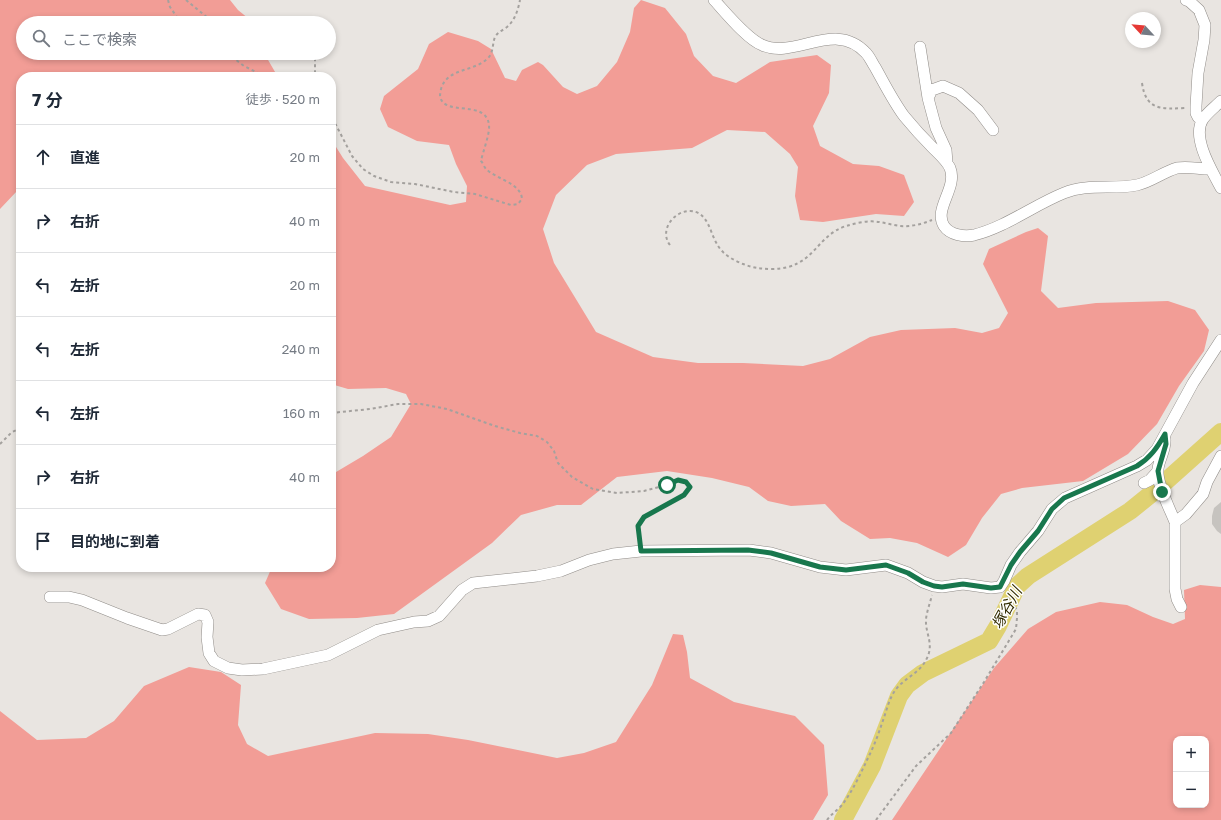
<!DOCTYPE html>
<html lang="ja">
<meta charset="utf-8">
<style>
:root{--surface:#fff;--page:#f2f2f3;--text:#1f2937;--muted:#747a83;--line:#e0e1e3}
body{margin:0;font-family:"Golos Text","Noto Sans JP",sans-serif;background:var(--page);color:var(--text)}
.controls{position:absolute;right:12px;bottom:12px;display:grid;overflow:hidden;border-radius:8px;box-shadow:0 2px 6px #0003}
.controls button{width:36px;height:36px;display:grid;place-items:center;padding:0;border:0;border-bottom:1px solid var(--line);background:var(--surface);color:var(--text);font:20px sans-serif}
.compass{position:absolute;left:1125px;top:12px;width:36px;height:36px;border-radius:50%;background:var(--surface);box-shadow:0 2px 6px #0003;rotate:296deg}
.stop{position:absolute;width:12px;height:12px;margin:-9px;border:3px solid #18774d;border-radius:50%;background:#fff}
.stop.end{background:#18774d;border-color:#fff;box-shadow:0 1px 4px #0008}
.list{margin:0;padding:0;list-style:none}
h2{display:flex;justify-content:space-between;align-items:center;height:52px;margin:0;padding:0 16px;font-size:17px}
h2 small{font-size:13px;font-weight:400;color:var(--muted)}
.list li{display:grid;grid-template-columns:26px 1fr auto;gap:12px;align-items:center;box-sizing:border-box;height:64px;padding:0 16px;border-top:1px solid var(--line)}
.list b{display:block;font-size:15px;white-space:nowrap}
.list em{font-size:13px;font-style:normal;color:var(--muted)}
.icon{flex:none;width:22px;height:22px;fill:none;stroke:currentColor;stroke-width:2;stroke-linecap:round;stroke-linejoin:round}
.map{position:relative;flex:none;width:1221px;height:820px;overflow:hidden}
.search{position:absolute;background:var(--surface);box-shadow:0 2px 6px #0003;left:16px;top:16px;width:320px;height:44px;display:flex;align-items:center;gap:10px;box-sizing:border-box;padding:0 14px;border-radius:22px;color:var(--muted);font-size:15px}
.panel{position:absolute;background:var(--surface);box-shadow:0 2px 6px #0003;left:16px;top:72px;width:320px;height:500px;border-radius:16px}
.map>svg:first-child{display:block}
.green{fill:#f29d96;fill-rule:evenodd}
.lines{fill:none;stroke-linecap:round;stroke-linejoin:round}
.river{stroke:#dfd171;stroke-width:18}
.building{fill:#c6c3bf}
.street-casing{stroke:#908c88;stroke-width:12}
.path{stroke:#a4a19e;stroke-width:2;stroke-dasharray:3 3;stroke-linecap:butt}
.street{stroke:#fff;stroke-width:11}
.route{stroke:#18774d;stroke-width:5}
.labels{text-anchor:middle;stroke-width:3;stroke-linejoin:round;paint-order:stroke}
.water-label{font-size:15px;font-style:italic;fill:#332d02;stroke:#fff}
</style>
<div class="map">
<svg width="1221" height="820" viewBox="0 0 1221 820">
<rect width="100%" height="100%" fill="#e9e5e1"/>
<path class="green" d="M0 0H230L238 10 254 23H23V53H264L278 77H21V189L17 191 0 209Z
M641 0 665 8 686 34 694 56 713 76 736 83 770 62 817 55 831 65 829 93 813 126 820 146 853 164 879 166 904 175 914 202 904 216 876 214 823 222 800 220 795 196 798 167 790 154 765 132 727 130 692 148 616 154 587 165 556 195 543 229 554 263 596 332 653 357 698 363H743L803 366 830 359 870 337 901 330 955 328 982 333 999 328 1008 313 983 264 989 249 1026 232 1038 228 1048 236 1041 291 1058 308 1096 303 1168 301 1195 310 1209 330 1204 351 1179 386 1157 424 1128 454 1083 481 1022 488 1001 494 982 518 966 545 948 557 917 543 890 538 870 539 841 521 825 504 791 506 768 501 749 487 712 478 667 471 617 477 581 505H557L521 515 492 543 394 614 357 618 309 619 281 609 265 583 272 567H331V475L363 456 391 437 411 404 406 394 386 388 348 389 331 384V139L343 158 365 186 450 205 466 202 467 186 456 164 449 145 417 141 388 127 380 109 384 96 418 69 429 44 448 32 478 41 491 49 505 78 516 81 522 70 538 62 543 65 563 87 577 94 597 86 617 62 630 32 634 8Z
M1200 585 1221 587V820H892L994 668 1028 629 1056 612 1100 602 1127 605 1153 617 1173 624 1185 619 1184 590ZM1176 739H1206V805H1176Z
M673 634 683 635 687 652 690 678 734 702 795 716 824 745 828 795 813 820H0V711L37 740 86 738 114 721 144 686 189 667 221 672 241 685 238 725 247 744 268 756 375 733 428 734 468 740 557 758 584 753 616 742 652 685Z"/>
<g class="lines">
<path class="river" d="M843 820 872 766 899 696 907 685 923 673 989 641 998 626 1017 586 1028 576 1130 511 1156 490 1221 432"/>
</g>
<path class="building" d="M1221 502V534L1217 531 1212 524V516L1214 508Z"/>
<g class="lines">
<g class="street-casing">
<path id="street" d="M714 0C726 13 747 39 762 45 795 60 835 19 866 53 870 57 872 63 875 67 884 83 893 101 904 116 913 127 923 138 933 148 939 154 947 161 950 168 958 188 933 209 944 226 950 235 964 237 974 235 1006 227 1034 205 1064 193 1088 183 1113 190 1137 185 1151 182 1163 172 1177 168 1188 166 1199 169 1210 169
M1186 0 1189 1 1199 10 1205 25 1204 40 1198 73 1196 106V113L1198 117 1202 120
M920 47 928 98 936 128 946 150 947 163
M928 98 932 90 943 86 959 93 978 110 993 130
M1221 101C1215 107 1208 112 1203 119 1191 137 1212 171 1221 188
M1165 439C1166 450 1159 459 1158 469 1156 483 1170 509 1175 522
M1144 483 1150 480 1158 471
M50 597H69L82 600 127 618 162 630 168 629 198 614 205 615 208 622 207 637 209 653 214 661 228 668 242 670 263 669 328 655 378 630 414 622 428 621 439 616 462 590 473 583 537 576 561 571 589 560 613 554 641 551 749 550 771 553 820 567 846 570 886 565 908 573 923 582 934 586 942 587 963 584 991 588 1000 587 1004 581 1011 565 1020 552 1038 531 1052 509 1065 498 1137 466 1147 460 1157 449 1193 383 1221 340
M1181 607 1177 599 1175 589V522L1186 514 1203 494 1207 482 1221 456"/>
</g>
<path class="path" d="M168 0 170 7 181 23
M186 0 214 23
M227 53 244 66 266 77
M312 53 315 59V77
M1142 83C1146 111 1162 109 1185 108
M331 119 336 125 352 156 363 169 374 176 391 182 415 184 454 192 475 194 511 205 518 204 522 199C521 183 496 179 486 169 484 167 483 163 481 161 483 151 490 134 489 125 486 98 442 118 440 95 440 95 441 90 441 89 447 68 473 72 487 59 494 53 492 44 495 37 498 32 503 30 507 27 515 20 518 10 520 0
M670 245C659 231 673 211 690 211 708 211 710 233 717 244 722 254 733 260 743 264 753 268 762 269 773 269 815 268 815 236 846 226 856 223 869 220 879 222 886 223 893 225 900 226 911 227 922 224 932 220
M331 413 370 409 398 404H421L447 409 495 426 520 433 537 436 547 442 554 451 558 463 572 477 593 489 617 493 644 491 667 485 678 480 686 482 690 487 684 495 644 517 639 526 640 542
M0 444 12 432 21 428
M827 820C831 814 837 811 842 805 852 792 860 775 867 760 873 748 878 736 882 723 886 713 888 702 894 692 902 679 919 674 926 660 935 644 925 634 926 619 927 611 930 603 932 595
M876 820 916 766 951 733 984 682 1016 629 1017 618V610L1006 595"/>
<use href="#street" class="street"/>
</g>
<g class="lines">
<path class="route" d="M667 485 678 480 686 482 690 487 684 495 644 517 638 526 641 551 748 550 771 553 820 567 846 570 886 565 908 573 923 582 934 586 942 587 963 584 991 588 1000 587 1011 565 1020 552 1038 531 1052 509 1064 498 1137 466C1150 458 1157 448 1165 434L1166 444 1158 471 1162 492"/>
</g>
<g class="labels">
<g class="water-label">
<text transform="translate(1007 608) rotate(-61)" y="5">塚谷川</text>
</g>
</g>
</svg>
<div class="controls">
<button>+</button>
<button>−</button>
</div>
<svg class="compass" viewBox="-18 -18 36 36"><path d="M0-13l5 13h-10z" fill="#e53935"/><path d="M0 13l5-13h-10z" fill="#747a83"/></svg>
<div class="stop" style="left:667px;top:485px"></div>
<div class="stop end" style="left:1162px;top:492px"></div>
<div class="search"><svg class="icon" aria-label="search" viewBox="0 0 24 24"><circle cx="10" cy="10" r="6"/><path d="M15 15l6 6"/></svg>ここで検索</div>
<section class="panel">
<h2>7 分<small>徒歩 · 520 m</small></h2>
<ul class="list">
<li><svg class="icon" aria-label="ahead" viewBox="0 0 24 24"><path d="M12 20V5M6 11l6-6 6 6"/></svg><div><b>直進</b></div><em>20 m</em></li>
<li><svg class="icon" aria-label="right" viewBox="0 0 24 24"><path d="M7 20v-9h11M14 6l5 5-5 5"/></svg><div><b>右折</b></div><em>40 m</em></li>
<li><svg class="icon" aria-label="left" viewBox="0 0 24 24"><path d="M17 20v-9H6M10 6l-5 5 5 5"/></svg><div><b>左折</b></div><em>20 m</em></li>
<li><svg class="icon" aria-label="left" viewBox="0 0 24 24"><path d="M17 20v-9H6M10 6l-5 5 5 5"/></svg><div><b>左折</b></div><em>240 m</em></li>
<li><svg class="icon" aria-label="left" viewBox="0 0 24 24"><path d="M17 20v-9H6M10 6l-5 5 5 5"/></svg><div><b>左折</b></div><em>160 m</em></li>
<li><svg class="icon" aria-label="right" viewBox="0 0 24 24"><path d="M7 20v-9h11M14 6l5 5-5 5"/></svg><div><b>右折</b></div><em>40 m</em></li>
<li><svg class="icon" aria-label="arrive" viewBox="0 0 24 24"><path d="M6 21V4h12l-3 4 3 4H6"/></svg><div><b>目的地に到着</b></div></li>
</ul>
</section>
</div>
